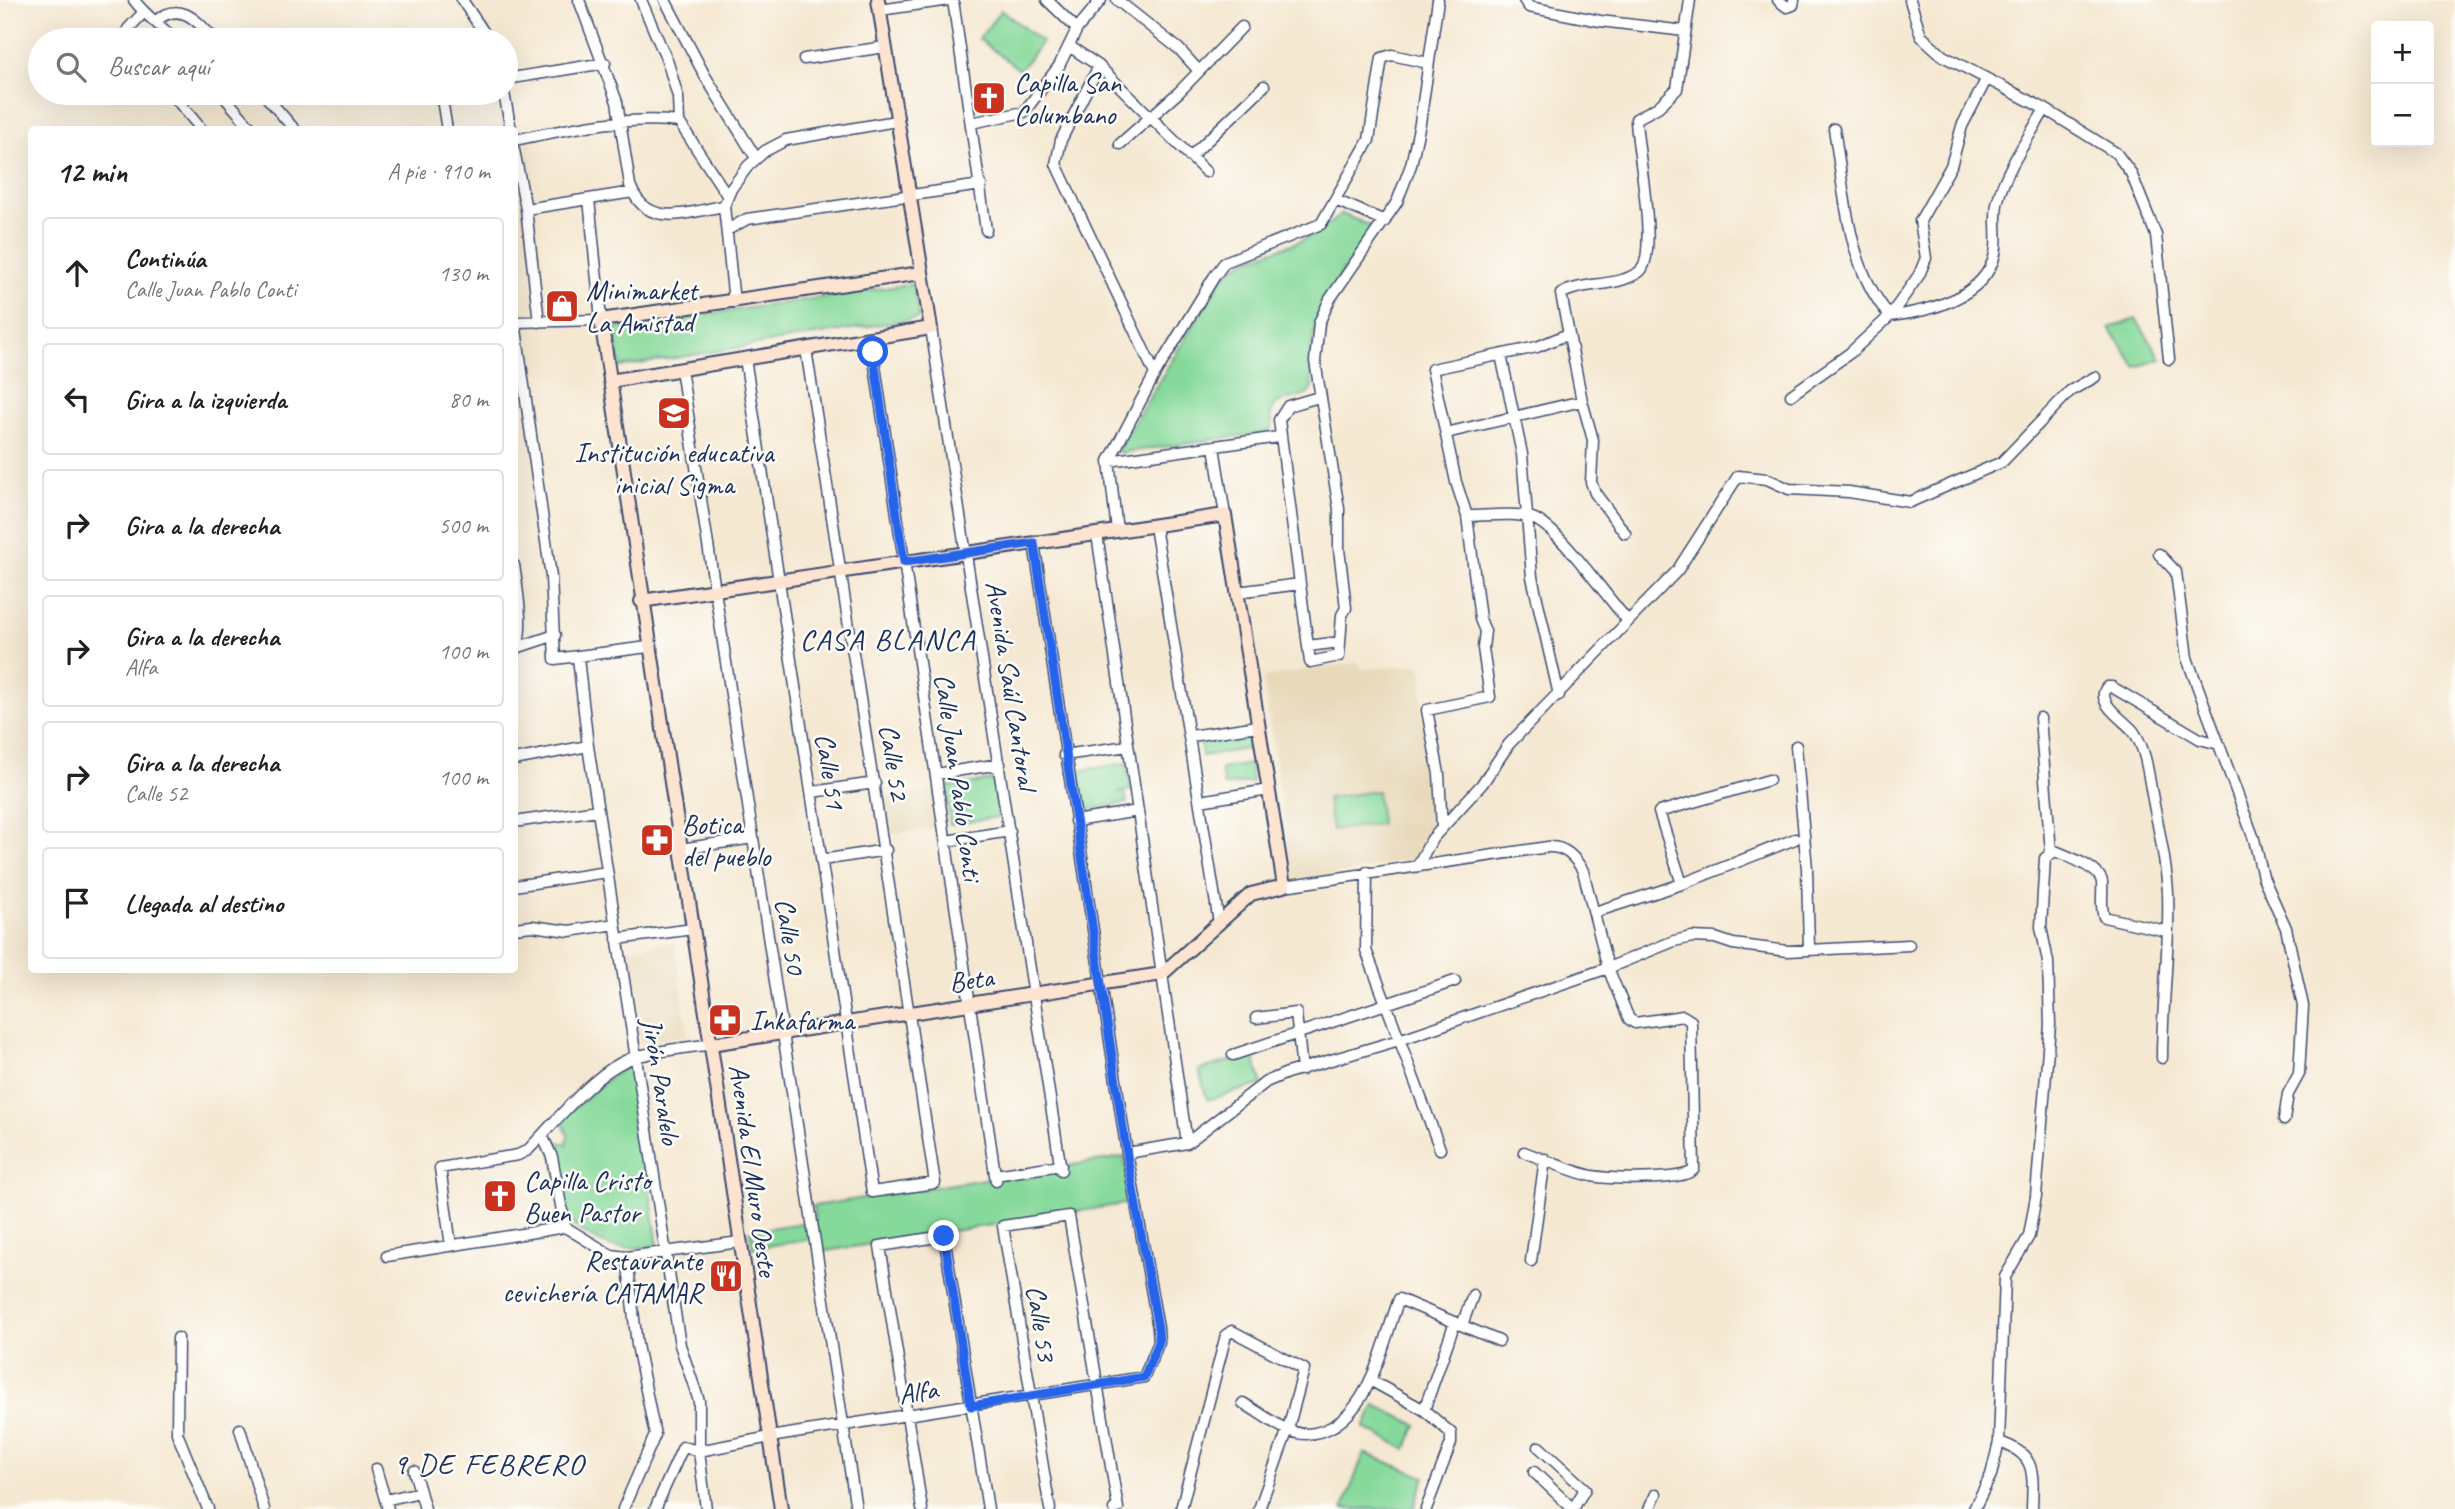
<!DOCTYPE html>
<html lang="es">
<meta charset="utf-8">
<style>
:root{--surface:#fff;--page:#f6f6f6;--text:#202124;--muted:#757577;--line:#e0e0e0}
body{margin:0;font-family:Caveat,sans-serif;background:var(--page);color:var(--text)}
.controls{position:absolute;right:21px;top:21px;display:grid;overflow:hidden;border-radius:7px;box-shadow:0 7px 28px #0002}
.controls button{width:63px;height:63px;display:grid;place-items:center;padding:0;border:0;border-bottom:2px solid var(--line);background:var(--surface);color:var(--text);font:35px sans-serif}
.stop{position:absolute;width:21px;height:21px;margin:-16px;border:5px solid #2563eb;border-radius:50%;background:#fff}
.stop.end{background:#2563eb;border-color:#fff;box-shadow:0 2px 7px #0008}
.list{margin:0;padding:0;list-style:none}
h2{display:flex;justify-content:space-between;align-items:center;height:91px;margin:0;padding:0 28px;font-size:30px}
h2 small{font-size:23px;font-weight:400;color:var(--muted)}
.list li{display:grid;grid-template-columns:46px 1fr auto;gap:21px;align-items:center;box-sizing:border-box;height:112px;margin:0 14px 14px;padding:0 14px;border:2px solid var(--line);border-radius:7px}
.list b{display:block;font-size:26px;white-space:nowrap}
.list p{margin:0;font-size:23px;white-space:nowrap;color:var(--muted)}
.list em{font-size:23px;font-style:normal;color:var(--muted)}
.icon{flex:none;width:38px;height:38px;fill:none;stroke:currentColor;stroke-width:2;stroke-linecap:round;stroke-linejoin:round}
.map{position:relative;flex:none;width:2455px;height:1509px;overflow:hidden}
.search{position:absolute;background:var(--surface);box-shadow:0 7px 28px #0002;left:28px;top:28px;width:490px;height:77px;display:flex;align-items:center;gap:18px;box-sizing:border-box;padding:0 24px;border-radius:38px;color:var(--muted);font-size:26px}
.panel{position:absolute;background:var(--surface);box-shadow:0 7px 28px #0002;left:28px;top:126px;width:490px;height:847px;border-radius:7px}
.map>svg:first-child{display:block}
.built{fill:#e8d9ba}
.green{fill:#85d99a;stroke:#50847c;stroke-width:2}
.lines{fill:none;stroke-linecap:round;stroke-linejoin:round}
.street-casing{stroke:#3c4b6f;stroke-width:13}
.secondary-casing{stroke:#3c4b6f;stroke-width:16}
.street{stroke:#fff;stroke-width:10}
.secondary{stroke:#fde4d1;stroke-width:12}
.route{stroke:#2563eb;stroke-width:9}
.labels{text-anchor:middle;stroke-width:5;stroke-linejoin:round;paint-order:stroke}
.poi-label{font-size:28px;fill:#1b2f5e;stroke:#fdfcf7;text-anchor:start}
.street-label{font-size:28px;fill:#1b2f5e;stroke:#fdfcf7}
.neighbourhood-label{font-size:30px;letter-spacing:2px;fill:#1b2f5e;stroke:#fdfcf7}
</style>
<div class="map">
<svg width="2455" height="1509" viewBox="0 0 2455 1509">
<rect width="100%" height="100%" fill="#fdfcf7"/>
<filter id="ink" filterUnits="userSpaceOnUse"><feTurbulence type="fractalNoise" baseFrequency=".0143" numOctaves="2"/><feDisplacementMap in="SourceGraphic" scale="14" xChannelSelector="R" yChannelSelector="G"/><feConvolveMatrix kernelMatrix="1 2 1 2 8 2 1 2 1" color-interpolation-filters="sRGB"/></filter>
<filter id="wash" filterUnits="userSpaceOnUse"><feTurbulence type="fractalNoise" baseFrequency=".00686" numOctaves="4" result="noise"/><feDisplacementMap in="SourceGraphic" scale="28" xChannelSelector="R" yChannelSelector="G"/><feGaussianBlur stdDeviation="1.57" result="paint"/><feColorMatrix in="noise" values="0 0 0 0 0 0 0 0 0 0 0 0 0 0 0 0 0 1.4 0 .05"/><feComposite in="paint" operator="in"/></filter>
<g filter="url(#wash)">
<rect width="100%" height="100%" fill="#f5e8d2"/>
<path class="built" d="M1359 662 1361 669 1418 665 1423 671 1422 706 1433 772 1436 824 1420 858 1296 883 1292 879 1263 677Z
M936 790 941 827 886 835 881 798Z
M675 942 688 1036 640 1043 627 949Z"/>
<path class="green" d="M1001 10 1042 42 1020 70 979 39Z
M1342 214 1373 227 1374 232 1340 275 1316 321 1310 356 1312 388 1308 394 1276 403 1271 412 1272 427 1267 432 1120 453 1117 451 1221 279C1243 255 1271 253 1300 241 1316 234 1328 225 1342 214Z
M913 284 919 318 620 367 614 328Z
M2136 319 2161 359 2136 367 2109 328Z
M1252 731 1254 748 1202 756 1200 738Z
M1126 763 1131 790 1117 793 1125 792 1127 803 1084 810 1078 771Z
M1250 764 1252 782 1224 786 1221 769Z
M994 780 999 817 950 824 945 787Z
M1377 791 1381 824 1332 830 1327 798Z
M1253 1054 1262 1084 1207 1100 1199 1070Z
M631 1065 658 1246C607 1251 608 1249 566 1220L550 1140 567 1144 568 1135 561 1119 613 1075Z
M1124 1157 1131 1203 820 1252 818 1238 753 1248 750 1231 815 1221 813 1206Z
M1375 1405 1417 1425 1406 1449 1364 1428Z
M1364 1453 1425 1477 1413 1509H1343Z"/>
</g>
<g filter="url(#ink)">
<g class="lines">
<g class="street-casing">
<path id="street" d="M134 0C145 16 162 26 175 40
M462 0 489 40
M579 0 617 102 630 185C646 230 688 212 724 206
M641 0 668 63 678 97 679 122 727 195
M665 0 705 76 756 158
M953 0 986 230
M1047 0 1077 29 1101 0
M1117 0 1179 49 1199 71
M1524 0 1529 7 1600 21 1685 31
M1778 0 1787 7 1793 5 1794 0
M1910 0 1921 36 1943 56 2045 109 2116 153 2131 173 2156 235 2169 359
M880 10 949 0
M156 21C181 0 197 21 215 40
M130 40 128 29 143 13
M1069 46 1099 66 1206 172
M804 59 885 47
M1099 66 1061 140 1056 164 1155 374
M506 79 605 63
M171 93 202 130
M221 93 253 130
M263 93 295 130
M441 93 447 130
M504 93 511 130
M971 123 1024 112 1059 66 1077 29
M1834 129C1845 192 1846 266 1890 316 1927 312 1985 298 1995 254 1999 237 1993 217 1998 200 2006 169 2029 137 2045 109
M514 140C564 130 629 115 679 122
M1120 144 1179 92 1242 27
M514 150 526 209 539 322
M1190 157 1264 86
M1335 200 1385 221
M526 209 633 192
M727 230 747 219 981 185
M734 302 724 206 731 189 748 166 765 151 786 140 896 121
M514 322 601 320 589 199
M515 322 551 577 555 659 648 647
M931 328 1061 1170
M871 339 996 1181
M1501 355 1522 454 1532 577 1559 695
M745 358 872 1192 935 1183 806 349
M681 369 856 1509
M1791 395 1850 353 1890 316 1919 275 1926 258 1920 221 1951 166 1962 126 1986 80
M1319 397 1288 406 1279 420 1310 662 1339 656 1342 615 1346 608 1339 549V509L1315 361 1319 323 1330 299 1397 202 1411 165 1420 123 1438 0
M1446 433 1582 401
M1214 447 1225 515
M1109 461 1279 437
M1467 516C1487 516 1514 512 1532 518 1559 527 1607 598 1628 621
M1155 526 1219 923
M1117 531 1109 461 1155 374 1214 277 1225 262 1321 224 1369 140 1382 58 1392 55 1428 63
M1625 533 1595 493 1591 482 1593 440 1582 401 1561 294C1583 281 1616 288 1639 272 1660 257 1636 145 1636 119L1658 107 1677 89 1690 0
M1097 534 1187 1143
M2159 554 2176 572 2187 658 2254 839 2263 877 2286 928 2303 1006 2299 1074 2288 1094 2284 1120
M514 565C517 586 526 636 514 653
M1237 592 1300 584
M1308 646 1340 642
M519 647 555 635
M578 658 588 746 680 1345 699 1401V1451L706 1509
M2040 718 2051 852
M1191 736 1258 726
M1796 746 1807 869 1809 948
M1064 755 1128 746
M514 760 588 746
M936 774 1000 764
M812 792 875 783
M1200 801 1269 790
M1075 821 1138 811
M514 822 598 810
M1442 828 1439 774 1427 710 1490 697 1483 648 1485 631 1480 619 1467 516 1456 482 1432 369 1537 347 1568 334
M946 841 1010 831
M681 849 753 838
M822 860 886 850
M1419 863 1432 839 1482 784 1509 744 1677 571 1738 476 1767 479 1789 489 1849 492 1910 502 2002 462 2070 391 2095 377
M1367 872 1366 950 1440 1149
M1682 884 1659 812 1769 780
M514 886 607 872
M1284 886 1548 847C1565 846 1575 857 1583 871L1608 968 1629 1019 1635 1023 1683 1016 1691 1021 1694 1169C1687 1182 1609 1179 1592 1176 1569 1171 1546 1160 1524 1152
M1595 912 1682 884 1795 839
M514 928 532 926 569 931 615 924
M617 939 693 929
M1256 1018 1296 1013 1302 1070
M1233 1055 1455 981
M2162 1058C2162 1003 2170 948 2168 893 2166 855 2156 820 2150 783 2147 765 2144 747 2134 732 2126 721 2094 703 2107 687H2112L2200 739 2219 744
M542 1135 552 1157 565 1227
M1127 1153 1187 1143 1266 1082 1287 1073 1399 1040 1608 968 1674 941 1692 937 1715 938 1733 944 1788 951 1909 945
M995 1175 1061 1165
M451 1246 440 1168 518 1155 528 1150C557 1121 596 1069 635 1057 659 1050 686 1048 711 1044
M387 1256 565 1227 611 1255 627 1257 740 1242
M1531 1261 1545 1159
M1462 1325 1473 1295
M178 1338 177 1433 208 1509
M1370 1380 1424 1410 1451 1433V1443L1426 1509
M1243 1403C1261 1413 1285 1434 1306 1434 1368 1431 1382 1344 1399 1299L1499 1341
M1424 1410 1455 1322
M240 1429 264 1509
M1999 1442C2037 1454 2033 1473 2032 1509
M376 1469 388 1509
M414 1471 425 1509
M1534 1472 1573 1509 1585 1489 1539 1447
M385 1500 420 1492
M623 1509 655 1435 637 1345 627 1257
M655 1509 683 1447 699 1451 770 1437 1144 1377 1159 1342 1158 1328 1127 1153 1034 543
M922 1509 880 1246 944 1236 988 1509
M1050 1509 1003 1226 1069 1216 1118 1508 1114 1509
M1181 1509 1226 1335 1232 1331 1304 1369 1288 1429 1259 1509
M1649 1509 1656 1494
M1974 1509 1991 1475 1999 1442 2005 1277 2029 1236 2036 1196 2050 1025 2048 962 2041 927 2045 858 2055 851C2067 856 2100 868 2102 882 2103 895 2100 905 2104 917L2166 931"/>
</g>
<g class="secondary-casing">
<path id="secondary" d="M610 381 931 328 878 0
M641 601 1225 515 1284 886 1251 894 1162 974 711 1044
M781 1509 601 320 921 273"/>
</g>
<use href="#street" class="street"/>
<use href="#secondary" class="secondary"/>
</g>
</g>
<g class="lines" filter="url(#ink)">
<path class="route" d="M873 352 904 562 1034 543 1128 1161 1158 1328 1159 1342 1144 1377 971 1406 944 1236"/>
</g>
<defs>
<g id="church-square" transform="scale(1.75)"><rect x="-9" y="-9" width="18" height="18" rx="4" fill="#c8321e" stroke="#fdfcf7"/><path d="M-1.2-6h2.4v3.5h3.3v2.4h-3.3V6h-2.4V-.1h-3.3v-2.4h3.3Z" fill="#fff"/></g>
<g id="shop-square" transform="scale(1.75)"><rect x="-9" y="-9" width="18" height="18" rx="4" fill="#c8321e" stroke="#fdfcf7"/><path d="M-5-2.5h2.3a2.7 3.5 0 0 1 5.4 0H5L5.5 6h-11ZM-1.5-2.5h3a1.5 2.3 0 0 0-3 0Z" fill="#fff"/></g>
<g id="school-square" transform="scale(1.75)"><rect x="-9" y="-9" width="18" height="18" rx="4" fill="#c8321e" stroke="#fdfcf7"/><path d="M0-5L7-2L0 1L-7-2ZM-4 1L0 2.5L4 1V4Q0 6-4 4Z" fill="#fff"/></g>
<g id="pharmacy-square" transform="scale(1.75)"><rect x="-9" y="-9" width="18" height="18" rx="4" fill="#c8321e" stroke="#fdfcf7"/><path d="M-2-6h4v4h4v4h-4v4h-4v-4h-4v-4h4Z" fill="#fff"/></g>
<g id="restaurant-square" transform="scale(1.75)"><rect x="-9" y="-9" width="18" height="18" rx="4" fill="#c8321e" stroke="#fdfcf7"/><path d="M-5-6h1v4h1v-4h1v4h1v-4h1v5L-1.5 .5V6h-2V.5L-5-1ZM5-6V6H3V1.5H1.5Q1.5-4 5-6Z" fill="#fff"/></g>
</defs>
<g fill-rule="evenodd">
<use href="#church-square" x="989" y="98"/>
<use href="#shop-square" x="562" y="306"/>
<use href="#school-square" x="674" y="413"/>
<use href="#pharmacy-square" x="657" y="840"/>
<use href="#pharmacy-square" x="725" y="1020"/>
<use href="#church-square" x="500" y="1196"/>
<use href="#restaurant-square" x="726" y="1276"/>
</g>
<g class="labels">
<g class="poi-label">
<text x="1014" y="92">Capilla San<tspan x="1014" dy="32">Columbano</tspan></text>
<text x="586" y="300">Minimarket<tspan x="586" dy="32">La Amistad</tspan></text>
<text x="674" y="462" text-anchor="middle">Institución educativa<tspan x="674" dy="32">inicial Sigma</tspan></text>
<text x="682" y="834">Botica<tspan x="682" dy="32">del pueblo</tspan></text>
<text x="750" y="1030">Inkafarma</text>
<text x="524" y="1190">Capilla Cristo<tspan x="524" dy="32">Buen Pastor</tspan></text>
<text x="702" y="1270" text-anchor="end">Restaurante<tspan x="702" dy="32">cevichería CATAMAR</tspan></text>
</g>
<g class="street-label">
<text transform="translate(1012 685) rotate(81)" y="10">Avenida Saúl Cantoral</text>
<text transform="translate(895 762) rotate(81)" y="10">Calle 52</text>
<text transform="translate(831 771) rotate(81)" y="10">Calle 51</text>
<text transform="translate(959 777) rotate(82)" y="10">Calle Juan Pablo Conti</text>
<text transform="translate(791 936) rotate(81)" y="10">Calle 50</text>
<text transform="translate(971 979) rotate(-8)" y="10">Beta</text>
<text transform="translate(662 1081) rotate(81)" y="10">Jirón Paralelo</text>
<text transform="translate(754 1170) rotate(82)" y="10">Avenida El Muro Oeste</text>
<text transform="translate(1042 1323) rotate(81)" y="10">Calle 53</text>
<text transform="translate(918 1391) rotate(-9)" y="10">Alfa</text>
</g>
<g class="neighbourhood-label">
<text x="888" y="649">CASA BLANCA</text>
<text x="489" y="1474">9 DE FEBRERO</text>
</g>
</g>
</svg>
<div class="controls">
<button>+</button>
<button>−</button>
</div>
<div class="stop" style="left:873px;top:352px"></div>
<div class="stop end" style="left:944px;top:1236px"></div>
<div class="search"><svg class="icon" aria-label="search" viewBox="0 0 24 24"><circle cx="10" cy="10" r="6"/><path d="M15 15l6 6"/></svg>Buscar aquí</div>
<section class="panel">
<h2>12 min<small>A pie · 910 m</small></h2>
<ul class="list">
<li><svg class="icon" aria-label="ahead" viewBox="0 0 24 24"><path d="M12 20V5M6 11l6-6 6 6"/></svg><div><b>Continúa</b><p>Calle Juan Pablo Conti</p></div><em>130 m</em></li>
<li><svg class="icon" aria-label="left" viewBox="0 0 24 24"><path d="M17 20v-9H6M10 6l-5 5 5 5"/></svg><div><b>Gira a la izquierda</b></div><em>80 m</em></li>
<li><svg class="icon" aria-label="right" viewBox="0 0 24 24"><path d="M7 20v-9h11M14 6l5 5-5 5"/></svg><div><b>Gira a la derecha</b></div><em>500 m</em></li>
<li><svg class="icon" aria-label="right" viewBox="0 0 24 24"><path d="M7 20v-9h11M14 6l5 5-5 5"/></svg><div><b>Gira a la derecha</b><p>Alfa</p></div><em>100 m</em></li>
<li><svg class="icon" aria-label="right" viewBox="0 0 24 24"><path d="M7 20v-9h11M14 6l5 5-5 5"/></svg><div><b>Gira a la derecha</b><p>Calle 52</p></div><em>100 m</em></li>
<li><svg class="icon" aria-label="arrive" viewBox="0 0 24 24"><path d="M6 21V4h12l-3 4 3 4H6"/></svg><div><b>Llegada al destino</b></div></li>
</ul>
</section>
</div>
